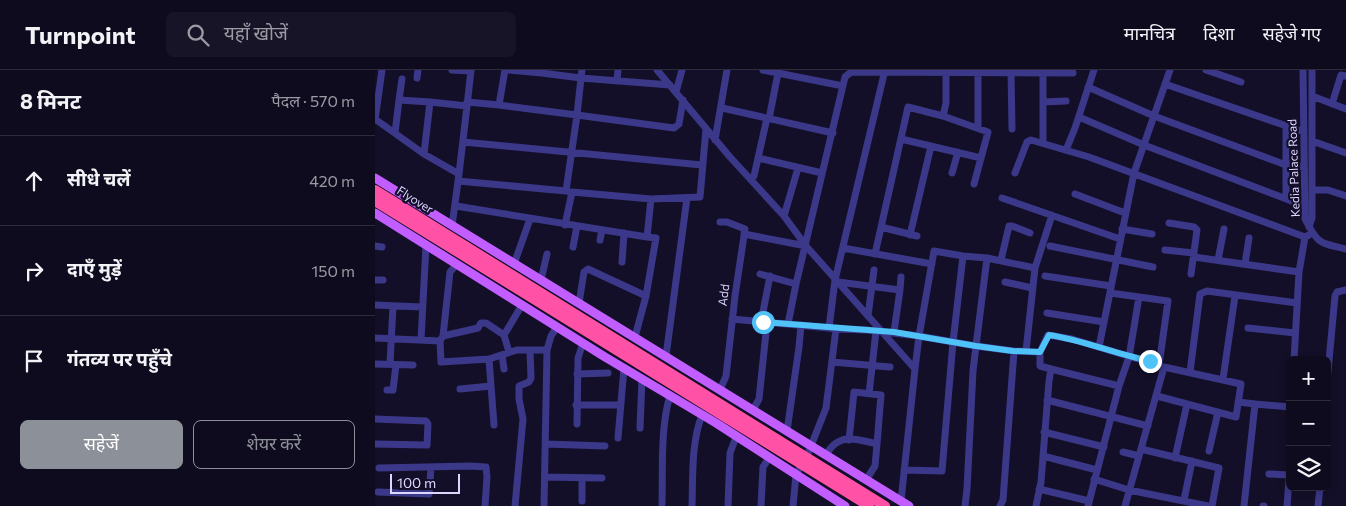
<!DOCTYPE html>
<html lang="hi">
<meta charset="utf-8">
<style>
:root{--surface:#0e0b1f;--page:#171428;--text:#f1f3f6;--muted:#9b9ba4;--line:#2e2b3d;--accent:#8c9099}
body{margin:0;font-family:Commissioner,"Noto Sans Devanagari",sans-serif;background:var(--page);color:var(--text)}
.controls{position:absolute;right:15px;bottom:15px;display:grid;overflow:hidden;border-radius:8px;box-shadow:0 2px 8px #0003}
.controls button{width:45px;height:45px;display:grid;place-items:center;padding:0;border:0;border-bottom:1px solid var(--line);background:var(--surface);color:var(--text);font:25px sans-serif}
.scale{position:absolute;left:15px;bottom:12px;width:70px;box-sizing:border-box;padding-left:5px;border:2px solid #dbd7ff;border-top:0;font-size:14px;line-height:18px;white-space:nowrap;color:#dbd7ff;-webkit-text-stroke:4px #130f29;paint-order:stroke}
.stop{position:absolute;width:15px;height:15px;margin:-11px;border:4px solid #4fc3f7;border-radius:50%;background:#fff}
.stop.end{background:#4fc3f7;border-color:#fff;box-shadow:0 1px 5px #0008}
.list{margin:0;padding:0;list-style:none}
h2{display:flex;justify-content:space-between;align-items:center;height:65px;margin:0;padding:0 20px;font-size:21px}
h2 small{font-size:16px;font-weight:400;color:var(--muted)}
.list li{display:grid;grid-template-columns:32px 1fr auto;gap:15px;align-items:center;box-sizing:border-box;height:90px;padding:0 20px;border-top:1px solid var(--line)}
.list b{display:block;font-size:19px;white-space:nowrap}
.list em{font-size:16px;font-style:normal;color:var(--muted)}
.actions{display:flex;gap:10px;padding:15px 20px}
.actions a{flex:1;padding:11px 0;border:1px solid var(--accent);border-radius:8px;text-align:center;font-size:18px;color:var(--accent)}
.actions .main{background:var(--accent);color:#fff}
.icon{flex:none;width:28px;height:28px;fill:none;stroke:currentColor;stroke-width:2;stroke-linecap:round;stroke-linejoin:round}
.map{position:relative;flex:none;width:971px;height:436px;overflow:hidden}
header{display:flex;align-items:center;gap:30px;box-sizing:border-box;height:70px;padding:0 25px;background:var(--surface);border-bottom:1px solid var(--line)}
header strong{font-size:24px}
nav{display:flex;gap:28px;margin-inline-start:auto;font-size:18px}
.search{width:350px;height:45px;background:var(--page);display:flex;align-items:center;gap:12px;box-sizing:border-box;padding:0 18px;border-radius:8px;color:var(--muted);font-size:19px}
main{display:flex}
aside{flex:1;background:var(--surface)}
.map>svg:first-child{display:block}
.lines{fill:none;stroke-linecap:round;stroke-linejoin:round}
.minor{stroke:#3b3889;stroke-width:7}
.major{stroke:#c25eff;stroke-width:9}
.highway{stroke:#ff52a6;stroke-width:10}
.route{stroke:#4fc3f7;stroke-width:6}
.labels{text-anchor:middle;stroke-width:4.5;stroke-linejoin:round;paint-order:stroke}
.street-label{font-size:12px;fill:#dbd7ff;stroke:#130f29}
</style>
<header>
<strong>Turnpoint</strong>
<div class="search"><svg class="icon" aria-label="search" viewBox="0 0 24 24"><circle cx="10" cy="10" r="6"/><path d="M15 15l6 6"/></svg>यहाँ खोजें</div>
<nav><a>मानचित्र</a><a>दिशा</a><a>सहेजे गए</a></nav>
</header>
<main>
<aside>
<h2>8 मिनट<small>पैदल · 570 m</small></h2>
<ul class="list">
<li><svg class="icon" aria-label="ahead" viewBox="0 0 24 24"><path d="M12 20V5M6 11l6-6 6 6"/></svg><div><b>सीधे चलें</b></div><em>420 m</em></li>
<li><svg class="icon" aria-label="right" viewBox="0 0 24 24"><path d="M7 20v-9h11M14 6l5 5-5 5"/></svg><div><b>दाएँ मुड़ें</b></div><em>150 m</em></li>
<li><svg class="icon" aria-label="arrive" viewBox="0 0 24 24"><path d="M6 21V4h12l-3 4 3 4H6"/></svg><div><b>गंतव्य पर पहुँचे</b></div></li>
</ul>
<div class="actions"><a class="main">सहेजें</a><a>शेयर करें</a></div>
</aside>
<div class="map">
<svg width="971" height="436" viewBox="0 0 971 436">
<rect width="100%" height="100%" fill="#130f29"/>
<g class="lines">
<path class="minor" d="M77 0 96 1
M134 0 167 3
M168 0 167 3 206 8 207 0
M282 0 355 87 409 146 431 176 540 299 526 431
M388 0 468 16
M636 0 637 59
M831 0 866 12
M928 0 930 149C943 174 944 173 971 179
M668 3V73
M42 8 43 0
M242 11 243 0
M790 14 929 62
M295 15 206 8 202 45 299 58 304 54 308 30
M713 17 779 46 911 95 929 97
M301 22 307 0
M937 26 971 39
M24 30 27 9
M92 32 124 35 130 0
M668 32 691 31
M957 34 966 5 971 6
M124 35 202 45 191 121 197 122 276 129 325 127 331 59
M92 36 96 0
M347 38 458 63
M568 46 613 62 599 114
M704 47 769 75 922 133H930
M0 49 49 84 84 104 77 156
M394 49 403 3
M0 50 7 0
M603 58V3
M20 63 24 30 55 32
M526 69 606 88
M340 70 352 0
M937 71 971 83
M88 72 327 95
M691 80 700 58 719 0
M49 84 55 32 92 36 84 104
M383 88 447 103
M577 103 583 82
M640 103 652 72 656 70 714 87 930 167
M376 109 379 106 392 48
M83 111 191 121
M937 120H953L971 126
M700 124 750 143
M627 128 745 169
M911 128V56
M81 136 272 167
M409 146 423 98
M345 152H352L370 159 360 226 351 306 345 320
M794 153 819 157 822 160 816 204
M190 155 197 122
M506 157 542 166
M934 157 937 148V0
M747 159 777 164
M369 164 431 176
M535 165 556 76
M225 170 227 160
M0 176 7 177
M675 176 778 197
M198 177 202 156
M468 178 557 194
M790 180 819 183
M500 184 533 37 568 46 571 33V3
M819 187 924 202
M612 188 601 276 639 281 628 430 625 436
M626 190 634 156H637L655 163
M843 190 849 159
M247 192 249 163
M139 194 155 149
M870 194 874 168
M385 204 421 214 413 254
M670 206 736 216
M0 210H8
M166 210 172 184
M463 212 525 220 519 262
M630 212 657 218
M421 214 470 7 476 2 698 3
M525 220 526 207
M735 223 793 231 784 295
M204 233 209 202 213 199 271 226
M0 235 47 237
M672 243 729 252
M493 246 499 200
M357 249 454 258
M386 252 395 206
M873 258 920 263
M461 259 492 260 544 266 559 181 588 186
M129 265 147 235
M68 266 75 202 82 194
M260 267 271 226 281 168 272 167 276 129
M0 268 65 271 68 266 103 258 106 253H111L129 265 134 282
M46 270 51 175
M65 271 66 292 114 289 142 280H155
M724 277 759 103 795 0
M639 281 665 282V296L676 299 674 311 666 412 661 436
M651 281 660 198 677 145
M665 282 673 265 697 269 789 297 750 436
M127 285 129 299
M291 286 312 128
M114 289 119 355
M919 290 924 202 930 167 934 165
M457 292 515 297
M0 294 38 295
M15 294 18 236
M789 297 866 314 861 347 812 334
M676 299 744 316
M815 302 825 224 832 221 922 233
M202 304 233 303
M848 309 860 226
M952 312 960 226 962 222 971 220
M85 319 116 316
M12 320H18L21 295
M494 324 501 261
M782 326 812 334 800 388
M672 330 773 356
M863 332 880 334 869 436
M880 334 915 337
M201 335H245
M378 340 384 329 392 253
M0 349 51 351 53 354 52 375 0 374
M202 354 203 288 208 273
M265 358 267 309
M412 361 424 277 426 255
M669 362 729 377
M243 368 249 298
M474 370 479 322 506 325 502 374
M171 374 230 376
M766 379 844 398 837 436
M834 381 843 342
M748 382 764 386
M451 385C463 363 480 368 502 374L500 396 491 410
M668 386 722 400
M4 398 95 396 111 397 112 407 110 436
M529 400 567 401 578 272 544 266 540 299
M894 404 914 405
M170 407 227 408
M205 408 207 411V431
M719 409 754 420 833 436
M664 419 714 431
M3 422 54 424 56 398
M809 430 817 391
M287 434C288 399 285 360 295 325
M140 436 148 349 144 329V316L154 312 156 308 155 280H172
M169 436 172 280 176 266 182 257
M317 436C318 407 316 373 327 345
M353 436 355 383 361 367
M386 436 388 397 394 388
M418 436 421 405 434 381 451 338 461 259 454 258 460 210 510 0
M590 436 592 419 598 301 601 276 578 272 588 186 612 188 660 198
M713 436 744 316 754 287 764 227
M888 436H889
M912 436 915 397
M943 436 945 417"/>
<path class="major" d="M0 108 534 436
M0 143 230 287 341 353 470 436"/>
<path class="highway" d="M0 120 510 436
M0 131 494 436"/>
</g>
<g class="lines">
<path class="route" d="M388 252 519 262 601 276 638 281 665 282 674 265C708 270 740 284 775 291"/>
</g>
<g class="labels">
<g class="street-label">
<text transform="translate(919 98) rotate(-92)" y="4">Kedia Palace Road</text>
<text transform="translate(40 130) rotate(32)" y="4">Flyover</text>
<text transform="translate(349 225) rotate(-82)" y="4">Add</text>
</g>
</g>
</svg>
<div class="controls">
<button>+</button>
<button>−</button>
<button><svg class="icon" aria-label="layers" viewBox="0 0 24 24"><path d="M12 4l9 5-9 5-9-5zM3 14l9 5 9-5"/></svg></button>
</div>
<div class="scale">100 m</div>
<div class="stop" style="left:388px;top:252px"></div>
<div class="stop end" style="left:775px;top:291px"></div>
</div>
</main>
